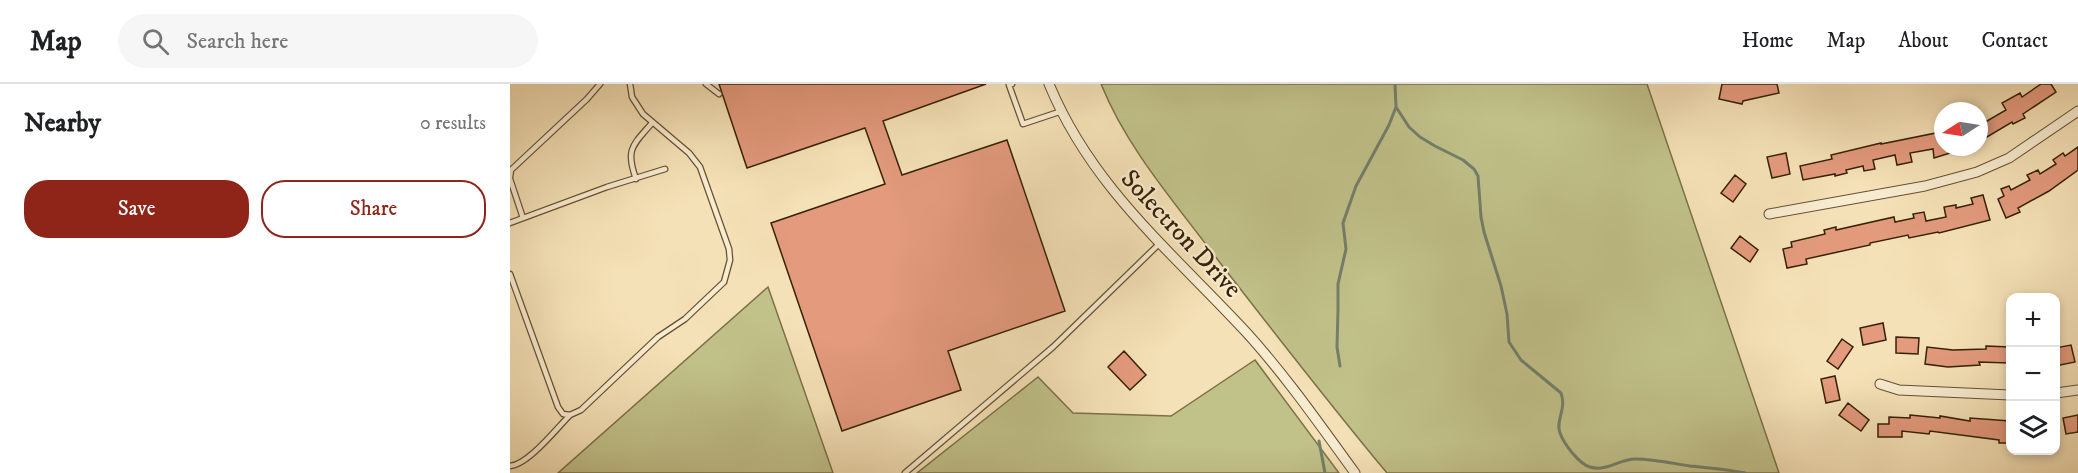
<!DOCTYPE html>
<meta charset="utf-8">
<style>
:root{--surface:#fff;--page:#f6f6f6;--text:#202124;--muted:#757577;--line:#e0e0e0;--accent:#8f2418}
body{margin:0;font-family:"IM FELL DW Pica",serif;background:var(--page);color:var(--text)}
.controls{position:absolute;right:18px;bottom:18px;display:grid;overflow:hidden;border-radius:12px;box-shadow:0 3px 9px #0003}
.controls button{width:54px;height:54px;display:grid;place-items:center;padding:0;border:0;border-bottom:2px solid var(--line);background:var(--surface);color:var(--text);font:30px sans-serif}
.compass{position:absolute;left:1424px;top:18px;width:54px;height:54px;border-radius:50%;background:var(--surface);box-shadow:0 3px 9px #0003;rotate:258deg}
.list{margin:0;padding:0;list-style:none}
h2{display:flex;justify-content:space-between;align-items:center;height:78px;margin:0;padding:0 24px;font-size:26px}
h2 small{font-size:20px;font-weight:400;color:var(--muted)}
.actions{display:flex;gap:12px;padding:18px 24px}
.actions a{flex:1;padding:14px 0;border:2px solid var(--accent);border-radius:24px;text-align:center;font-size:21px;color:var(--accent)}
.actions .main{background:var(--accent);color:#fff}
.icon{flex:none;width:33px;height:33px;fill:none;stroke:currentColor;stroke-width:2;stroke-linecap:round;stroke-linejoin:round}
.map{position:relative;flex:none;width:1568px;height:389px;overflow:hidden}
header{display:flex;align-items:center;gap:36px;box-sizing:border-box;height:84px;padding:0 30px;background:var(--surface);border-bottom:2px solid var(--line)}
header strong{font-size:28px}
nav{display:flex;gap:33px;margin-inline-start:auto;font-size:21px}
.search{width:420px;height:54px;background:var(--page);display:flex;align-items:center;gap:15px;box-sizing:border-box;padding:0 21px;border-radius:33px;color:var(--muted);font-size:22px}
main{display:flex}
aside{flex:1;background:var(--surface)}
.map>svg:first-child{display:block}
.green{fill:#c1c18a;stroke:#7c7148;stroke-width:1.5}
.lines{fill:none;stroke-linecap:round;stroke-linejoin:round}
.stream{stroke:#747f6a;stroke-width:3}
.building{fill:#e39a7d;stroke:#372106;stroke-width:1.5}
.service-casing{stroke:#665132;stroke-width:7}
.minor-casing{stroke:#665132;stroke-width:11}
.service{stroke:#f8ecd0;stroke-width:4.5}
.minor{stroke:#f8ecd0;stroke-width:9}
.labels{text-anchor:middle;stroke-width:4.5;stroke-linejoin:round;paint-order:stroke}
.street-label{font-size:26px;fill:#372106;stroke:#f8ecd0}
</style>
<header>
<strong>Map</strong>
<div class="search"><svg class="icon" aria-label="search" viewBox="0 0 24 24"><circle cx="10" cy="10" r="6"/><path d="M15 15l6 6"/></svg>Search here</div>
<nav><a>Home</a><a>Map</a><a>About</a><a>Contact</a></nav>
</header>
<main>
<aside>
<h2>Nearby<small>0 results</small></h2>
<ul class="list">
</ul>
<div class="actions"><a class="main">Save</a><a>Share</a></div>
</aside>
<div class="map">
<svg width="1568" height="389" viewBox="0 0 1568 389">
<rect width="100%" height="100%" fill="#f5e1b7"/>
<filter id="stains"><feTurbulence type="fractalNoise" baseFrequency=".00333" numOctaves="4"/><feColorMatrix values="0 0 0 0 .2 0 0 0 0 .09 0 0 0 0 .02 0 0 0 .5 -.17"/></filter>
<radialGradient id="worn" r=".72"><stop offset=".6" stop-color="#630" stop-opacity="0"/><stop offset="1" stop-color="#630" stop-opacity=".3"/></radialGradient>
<path class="green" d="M591 0H1137L1269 389H877C816 316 759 242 701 167 661 114 616 62 591 0Z
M258 203 323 389H48Z
M745 276 829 389H407L528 293 563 329 661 332Z"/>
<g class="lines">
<path class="stream" d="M886 23 899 43 910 53 925 62 953 76 964 85 968 92 971 133 974 148 991 202 997 230 999 258 1011 276 1051 309C1057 325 1045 337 1050 349 1054 360 1069 380 1080 383 1097 388 1109 375 1125 375 1143 375 1161 379 1180 382 1198 384 1217 385 1235 389
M830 282 827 263 828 226V200L836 165 833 139 846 102 879 41 886 23 885 0
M809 357 815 389"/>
</g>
<path class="building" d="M209 0H476L373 37 392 91 497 56 555 227 438 267 451 306 332 347 261 139 375 100 355 44 237 84Z
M1212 0H1267L1269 9 1233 17 1232 20 1209 15Z
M1531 0H1541L1546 8 1513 30 1515 34 1503 40 1502 38 1477 53 1470 41 1496 26 1492 19 1510 9 1512 13Z
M1431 48 1433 63H1452L1453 65 1424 74 1423 65 1400 69 1402 78 1387 81 1385 71 1363 76 1365 85 1354 87 1353 82 1336 86 1337 89 1325 92V90L1293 96 1290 82 1322 75 1321 71 1371 59V60Z
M1568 63V86L1539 107 1508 124 1510 128 1496 134 1488 115 1494 112 1491 105 1499 102 1501 106 1520 96 1517 91 1528 86 1530 90 1546 80 1543 76 1553 69 1555 72Z
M1276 69 1280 90 1262 94 1257 73Z
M1225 91 1236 100 1223 118 1211 109Z
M1473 111 1480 136 1429 149 1428 148 1399 154 1398 151 1360 159V161L1296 175 1297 180 1277 184 1273 165 1282 163 1281 158 1315 150 1314 146 1326 143V146L1384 133 1385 138 1404 134 1403 130 1414 128 1416 137 1436 133 1434 123 1446 121V124L1463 120 1461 114Z
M1230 152 1248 166 1240 178 1221 164Z
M1373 239 1376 256 1353 261 1350 244Z
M1386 253 1409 254 1408 270 1386 269Z
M1332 255 1343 263 1328 285 1317 277Z
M1561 261 1565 278 1545 282V264Z
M1476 262 1500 263 1499 279 1469 278 1470 281 1438 283 1415 280 1417 263 1443 266 1476 265Z
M614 267 636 291 620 306 598 283Z
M1325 292 1330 316 1316 319 1311 295Z
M1338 319 1359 336 1351 347 1329 331Z
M1400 331 1430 334V332L1460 337V334L1500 337V359H1489V356L1420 347 1419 350 1392 347V353H1368V340H1379V333L1400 334Z
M1568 331V348L1556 350 1553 334Z"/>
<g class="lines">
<g class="service-casing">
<path id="service" d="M196 0 209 10
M502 0 499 1 513 40 552 27
M0 93 1 86 77 15 90 0
M0 95 13 134
M126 95C115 65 123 61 142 39
M0 139 97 103 155 85
M0 190 48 323 53 330 60 331 71 326 148 253 175 235 214 198 220 176 219 165 190 83 179 69 133 30 122 13 120 0
M0 382C18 381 47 344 60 331
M395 389 543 263 649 160"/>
</g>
<g class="minor-casing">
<path id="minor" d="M539 0C582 104 662 168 736 248 776 292 810 341 845 389
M1259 130 1415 102 1467 88 1499 74 1568 27
M1370 300 1389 306 1500 311
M1546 309 1568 306"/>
</g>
<use href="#service" class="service"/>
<use href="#minor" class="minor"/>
</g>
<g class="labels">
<g class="street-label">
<text transform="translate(672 149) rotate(47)" y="9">Solectron Drive</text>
</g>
</g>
<rect width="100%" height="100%" filter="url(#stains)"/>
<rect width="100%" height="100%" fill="url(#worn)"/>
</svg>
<div class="controls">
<button>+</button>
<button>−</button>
<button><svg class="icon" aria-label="layers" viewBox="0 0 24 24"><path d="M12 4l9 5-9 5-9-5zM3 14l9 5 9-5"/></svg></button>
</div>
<svg class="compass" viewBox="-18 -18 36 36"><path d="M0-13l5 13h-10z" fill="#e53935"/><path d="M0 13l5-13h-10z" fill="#757577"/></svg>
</div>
</main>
